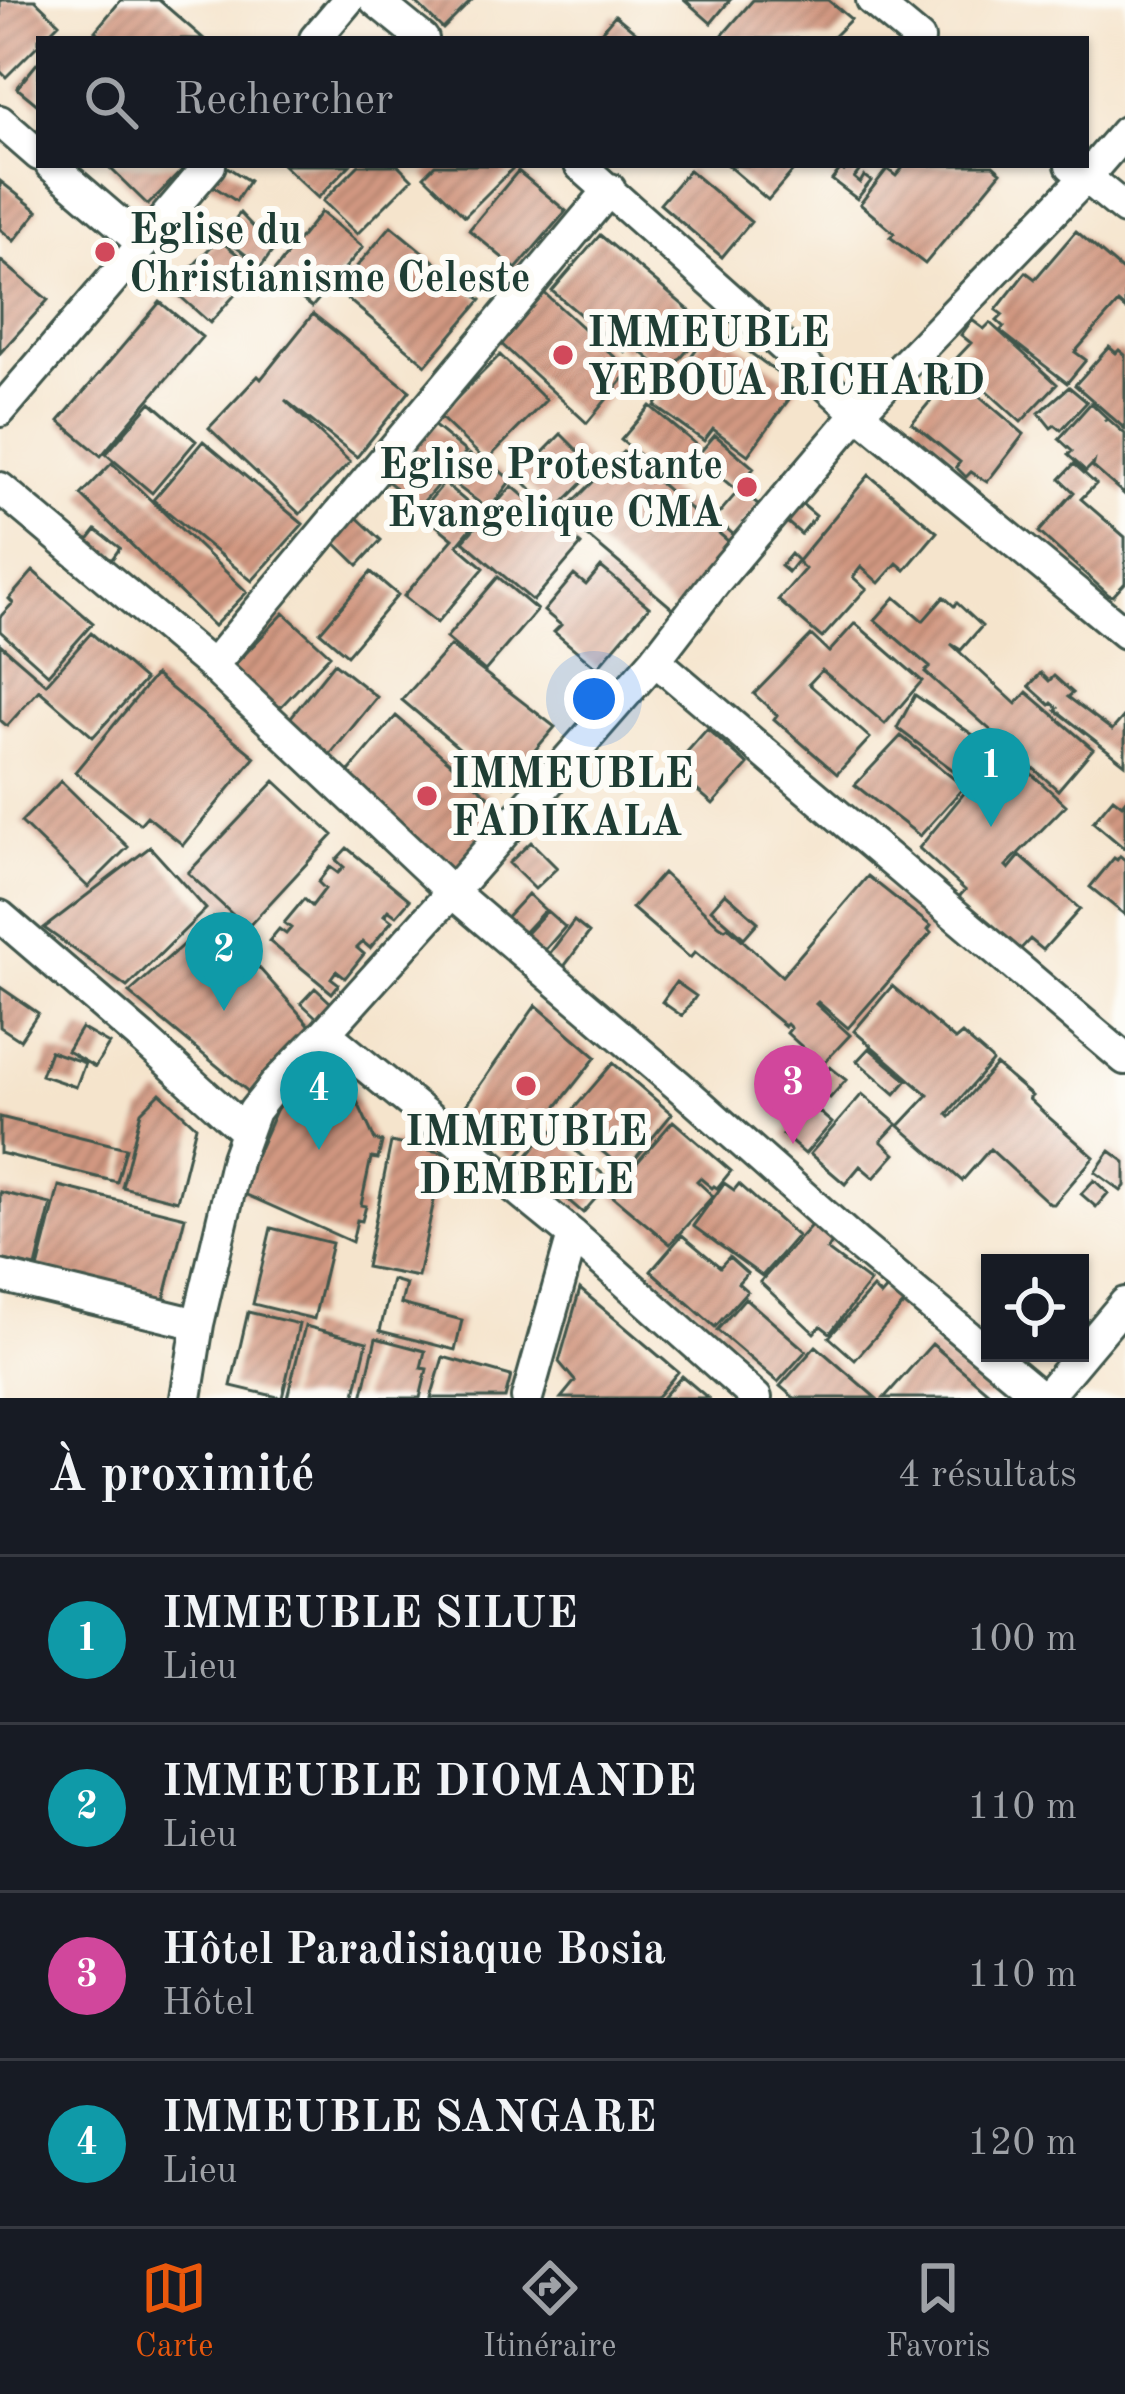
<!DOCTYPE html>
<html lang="fr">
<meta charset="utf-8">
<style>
:root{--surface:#171b24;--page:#242831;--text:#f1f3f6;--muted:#9ea1a6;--line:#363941;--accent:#ea580c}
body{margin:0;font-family:"Old Standard TT",serif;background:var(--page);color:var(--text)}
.controls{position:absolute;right:36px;bottom:36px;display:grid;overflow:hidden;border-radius:0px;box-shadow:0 3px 9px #0004}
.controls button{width:108px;height:108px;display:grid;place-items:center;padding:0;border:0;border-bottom:3px solid var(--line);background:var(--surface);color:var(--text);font:60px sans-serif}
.you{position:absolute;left:594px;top:699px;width:42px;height:42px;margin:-30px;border:9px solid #fff;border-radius:50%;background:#1a73e8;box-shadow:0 0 0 18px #1a73e833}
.badge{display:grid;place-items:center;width:78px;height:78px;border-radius:50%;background:var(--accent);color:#fff;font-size:39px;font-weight:700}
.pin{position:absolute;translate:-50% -99px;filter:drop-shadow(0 3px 6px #0008)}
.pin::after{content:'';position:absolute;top:63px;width:42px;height:36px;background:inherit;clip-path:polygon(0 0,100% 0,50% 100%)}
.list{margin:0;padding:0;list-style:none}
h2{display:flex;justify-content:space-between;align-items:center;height:156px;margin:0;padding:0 48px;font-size:51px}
h2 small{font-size:39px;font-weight:400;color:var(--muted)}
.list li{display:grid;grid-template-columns:78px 1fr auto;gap:36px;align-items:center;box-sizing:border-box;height:168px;padding:0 48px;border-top:3px solid var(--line)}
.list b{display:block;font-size:45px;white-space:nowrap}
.list p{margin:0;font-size:39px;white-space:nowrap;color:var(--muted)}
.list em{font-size:39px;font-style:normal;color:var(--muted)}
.icon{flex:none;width:66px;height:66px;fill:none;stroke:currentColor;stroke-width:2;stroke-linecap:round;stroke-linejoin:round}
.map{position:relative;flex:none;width:1125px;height:1398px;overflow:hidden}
.search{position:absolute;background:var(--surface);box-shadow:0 3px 9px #0004;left:36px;right:36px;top:36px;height:132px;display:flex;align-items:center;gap:30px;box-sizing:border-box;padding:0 42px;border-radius:0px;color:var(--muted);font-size:45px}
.sheet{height:828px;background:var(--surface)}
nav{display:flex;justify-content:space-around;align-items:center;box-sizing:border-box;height:168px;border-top:3px solid var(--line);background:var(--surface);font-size:33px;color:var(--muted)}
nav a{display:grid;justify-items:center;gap:6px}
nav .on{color:var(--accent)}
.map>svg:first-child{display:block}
.building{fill:url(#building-hatch)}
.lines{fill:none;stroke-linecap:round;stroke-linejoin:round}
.street-casing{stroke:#3f564b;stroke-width:36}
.street{stroke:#fff;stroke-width:30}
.poi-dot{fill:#d1495b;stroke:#fdfcf7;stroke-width:4.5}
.labels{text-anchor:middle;stroke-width:12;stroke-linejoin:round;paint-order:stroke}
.poi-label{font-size:42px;font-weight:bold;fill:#1f3d34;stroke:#fdfcf7;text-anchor:start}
</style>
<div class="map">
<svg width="1125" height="1398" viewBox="0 0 1125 1398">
<defs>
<pattern id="building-hatch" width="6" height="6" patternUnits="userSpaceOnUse" patternTransform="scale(3)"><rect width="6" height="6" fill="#d29881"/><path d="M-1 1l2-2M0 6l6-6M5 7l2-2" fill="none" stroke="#aa7d6a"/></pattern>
</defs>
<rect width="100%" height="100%" fill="#fdfcf7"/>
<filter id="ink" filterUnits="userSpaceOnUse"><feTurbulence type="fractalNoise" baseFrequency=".00833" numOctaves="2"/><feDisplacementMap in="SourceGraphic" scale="24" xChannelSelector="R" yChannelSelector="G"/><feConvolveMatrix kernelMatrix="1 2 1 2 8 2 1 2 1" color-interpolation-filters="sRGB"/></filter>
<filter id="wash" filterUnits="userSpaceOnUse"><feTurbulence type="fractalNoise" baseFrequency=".004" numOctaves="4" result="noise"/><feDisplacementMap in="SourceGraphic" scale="48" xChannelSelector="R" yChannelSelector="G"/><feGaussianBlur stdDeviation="2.7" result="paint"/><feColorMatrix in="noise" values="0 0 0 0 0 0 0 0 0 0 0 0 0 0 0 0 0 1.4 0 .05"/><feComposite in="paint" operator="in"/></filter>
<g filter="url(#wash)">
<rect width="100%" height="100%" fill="#f5e4cc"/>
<g id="blocks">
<path class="building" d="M0 0H35L59 23 43 39H39V44L6 77 0 71Z
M121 0H159L204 39H104L95 31Z
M413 0H472L443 29Z
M685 0H730L711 23Z
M753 0H828L851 19 831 39H719Z
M615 15 644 39H595Z
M39 61V106L17 88Z
M107 165H187L148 205Z
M224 165 249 181 236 201 204 180Z
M283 165H350L318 198Z
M359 165H398L412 179 357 234 323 201Z
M435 165H509L513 168 465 216 424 176Z
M727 165H798L768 200Z
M849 165 860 170 854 178 860 183 864 176 871 181 857 199 832 180 841 168 844 171Z
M905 165H993L1001 172 925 264 890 237 894 233 860 204 887 169 896 176Z
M689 170 751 222 722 257 660 204Z
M518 171 566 211 516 269 469 230Z
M0 181 38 211 14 241 0 229Z
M321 212 363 247 312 307 271 275Z
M240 213 274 249 261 267 222 236Z
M391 226 481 300 426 365 337 290Z
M1076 231 1125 273V309L1118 303 1075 352 1086 360 1067 383 1000 331 1004 327 997 321 1003 315 996 310 1026 272 1035 279Z
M600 235 708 326 675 365 679 368 671 377 632 344 625 352 552 291Z
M218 239 257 270 210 323 172 289Z
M0 260 48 300 0 353Z
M541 290 630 371 587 423 496 339Z
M160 302 202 337 101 456 59 421Z
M313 314 410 391 357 457 285 400 350 462 300 514 209 428 258 376 261 379Z
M972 320 984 329 990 323 1057 384 1021 422 954 361 971 343 961 335Z
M713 326 798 387 748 455 713 429 704 441 655 406Z
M1109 347 1116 353 1119 350 1125 355V429L1075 385Z
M500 355 546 400 486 461 439 416Z
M952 375 960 382 962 381 1024 434 987 482 971 472 966 477 956 467 960 462 912 423Z
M1069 387 1087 402 1061 430 1055 425 1051 428 1039 413Z
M151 402 196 441 152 493 106 454Z
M1091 403 1107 418 1104 421 1108 419 1125 434V495L1093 467 1094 463 1086 471 1068 455 1072 451 1059 439Z
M650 406 697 445 668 479 621 440Z
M432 424 466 452 419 507 385 479Z
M561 434 596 469 554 512 519 477Z
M715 435 754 468 736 490 696 457Z
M203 441 303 524 252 581 153 500Z
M623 452 734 546 679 614 561 514Z
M469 454 492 471 495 467 511 480 489 510 449 480Z
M112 463 247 592 214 626 81 495Z
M1074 464 1096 484 1081 499 1125 537V583L1113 596 1109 595 1039 532 1074 492 1060 479Z
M869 475 937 532 905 570 897 563 879 583 861 567 853 577 866 589 822 638 778 600 805 569 797 561 788 572 781 566 791 554 798 561Z
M444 483 482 515 457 545 484 568 437 623 404 596 453 539 420 512Z
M512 486 581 545 533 601 463 541Z
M740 489 759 505 734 535 715 518Z
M789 493 816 516 801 534 774 511Z
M351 512 381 540 358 565 328 536Z
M96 530 120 548 107 566 82 548Z
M601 567 649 607 597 668 554 632 561 625 544 611 574 575 586 585Z
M33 571 93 623 48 674 0 631V617L13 603 9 599Z
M371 572 398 595 347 655 320 632Z
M498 577 537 610 485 671 446 638Z
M895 597 923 621 944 597 954 606 957 603 982 626 961 650 951 644 1016 704 1027 692 1093 749 1058 790 925 672 930 667 875 620Z
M284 613 330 655 272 716 227 673Z
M855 623 922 681 885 724 822 670 809 684 870 738 837 774 774 719 777 715 754 694 811 635 829 652Z
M91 633 145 680 93 737 39 690 7 726 0 720V644L46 684Z
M450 646 555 727 504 786 402 700Z
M334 663 377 697 329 756 287 722Z
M1041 673 1049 681 1054 676 1073 693 1068 697 1112 730 1125 715V764L1056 710 1058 708 1052 703 1050 705 1029 686Z
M155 675 255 757 183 845 147 816 140 824 75 772Z
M915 695 992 748 969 782 897 728Z
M396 716 512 816 452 878 345 776Z
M707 729 748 765 713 804 672 769Z
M901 736 964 787 920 836 855 785Z
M1002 747 1066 805 1006 866 1009 869 1020 856 1080 909 1043 950 1030 939 1017 953 957 899 965 890 919 848Z
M61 781 128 847 88 887 21 822Z
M275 781 333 835 247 928 188 873Z
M1113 798 1122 805 1125 801V849L1093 822Z
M531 842 557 868 535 889 509 863Z
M150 847 206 909 127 987 44 928Z
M347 848 410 900 396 916 388 910 384 915 392 921 370 948 363 942 357 948 364 954 345 978 336 971 331 978 339 984 332 993 269 941 279 929 286 934 291 928 284 923 304 899 312 906 325 889 318 882 330 867 338 873 344 867 336 860Z
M1120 856 1125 860V915L1090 887 1114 858 1117 860Z
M663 873 719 925 725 929 728 927 782 976 868 876 931 926 928 930 931 933 848 1028 818 1002 816 1004 850 1035 822 1065 787 1033 791 1028 787 1024 785 1026 695 952 690 958 632 908Z
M725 893 758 922 744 938 711 909Z
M528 894 545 910 518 939 501 923Z
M547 911 565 927 538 958 519 941Z
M214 917 313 1029 251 1094 129 993Z
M574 921 589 933 563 968 547 957Z
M676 982 696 996 682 1016 662 1002Z
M892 986 955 1040 962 1034 991 1059 992 1062 947 1114 950 1117 996 1065 1032 1096 1029 1099 1045 1114 1094 1157 1054 1204H1050L990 1149 962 1181 899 1126 928 1095 854 1031Z
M0 987 38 1013 20 1040 0 1027Z
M315 988 331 1003 317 1018 301 1003Z
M536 1005 596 1057 513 1162 459 1115Z
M81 1028 109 1044 95 1067 67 1051Z
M869 1048 907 1080 895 1094 857 1061Z
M50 1051 85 1063 76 1087 41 1075Z
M613 1063 672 1114 625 1171 565 1119Z
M830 1067 846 1080 830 1098 815 1085Z
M344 1073 375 1140 382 1142 378 1159 371 1158 361 1205 366 1206 362 1221 357 1220 352 1242 240 1192 278 1106Z
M160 1093 196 1126 177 1201 122 1187 141 1112Z
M862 1094 897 1124 881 1141 895 1154 874 1178 860 1166 845 1184 810 1154Z
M810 1104 832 1123 805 1154 783 1135Z
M0 1117 126 1148 117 1182 0 1153Z
M673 1121 731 1171 717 1188 714 1186 712 1188 700 1178 697 1181 713 1196 670 1244 610 1194Z
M550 1129 611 1181 583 1213 523 1161Z
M391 1142 444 1153 418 1277 366 1267Z
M1110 1151 1125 1162V1186L1121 1191 1095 1172Z
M1094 1180 1108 1193 1096 1207 1081 1194Z
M724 1183 734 1190 739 1184 797 1236 762 1276 693 1226Z
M59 1186 185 1217 164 1300 38 1269Z
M0 1192 51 1204 36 1267 0 1259Z
M816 1220 837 1236 827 1250 870 1282 830 1333 821 1326 814 1333 760 1282Z
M271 1228 332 1243 314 1319 253 1304Z
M682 1235 720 1267 729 1257 747 1273 738 1283 747 1291 715 1327 651 1271Z
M392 1280 406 1284 401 1304 462 1320 455 1350 380 1331Z
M889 1287 906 1302 855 1360 829 1337 873 1288 881 1296Z
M580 1289 678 1372 656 1398H561L575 1381 559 1362Z
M745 1298 806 1351 778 1382 717 1330Z
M248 1312 299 1324 282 1398 231 1386Z
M305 1326 367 1342 354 1398H287Z
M376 1338 425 1351 421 1368 427 1369 420 1398H362Z
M932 1344 995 1398H884Z
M816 1346 876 1398H794L780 1386Z
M443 1357 511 1376 505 1398H431Z
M682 1376 708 1398H662Z"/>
</g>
</g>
<g filter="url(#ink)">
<use href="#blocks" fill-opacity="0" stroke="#3f564b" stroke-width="3"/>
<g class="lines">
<g class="street-casing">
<path id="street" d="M375 0 423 39
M872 0 919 39
M315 39 348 0
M0 121 39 155
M51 165 143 244
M580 165 858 413 1125 633
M1071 165 1125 209
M0 411 210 165
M0 488 212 666 452 892 679 1086 856 1243 1042 1398
M655 660 1125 1059
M212 666 610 189
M0 916 143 1039 245 1131
M325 1033 573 1235 756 1398
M0 1276 198 1324
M186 1398 198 1324 237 1158 254 1111 278 1081 325 1033 452 892 655 660 715 582 858 413 1086 177 1125 132
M527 1398 573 1235
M1045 1398 1125 1303"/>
</g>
<use href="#street" class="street"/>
</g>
</g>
<g class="poi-dot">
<circle cx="105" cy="252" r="12"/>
<circle cx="563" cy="355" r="12"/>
<circle cx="747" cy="487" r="12"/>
<circle cx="427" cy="796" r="12"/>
<circle cx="526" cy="1086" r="12"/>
</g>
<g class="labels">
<g class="poi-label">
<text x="129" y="243">Eglise du<tspan x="129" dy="48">Christianisme Celeste</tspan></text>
<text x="587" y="346">IMMEUBLE<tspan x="587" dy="48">YEBOUA RICHARD</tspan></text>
<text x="723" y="478" text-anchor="end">Eglise Protestante<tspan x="723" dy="48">Evangelique CMA</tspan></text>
<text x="451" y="787">IMMEUBLE<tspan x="451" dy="48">FADIKALA</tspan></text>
<text x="526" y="1145" text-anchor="middle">IMMEUBLE<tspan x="526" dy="48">DEMBELE</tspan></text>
</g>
</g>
</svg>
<div class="controls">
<button><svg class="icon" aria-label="locate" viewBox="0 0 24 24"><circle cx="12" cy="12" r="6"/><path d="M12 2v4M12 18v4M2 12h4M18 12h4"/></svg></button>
</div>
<div class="you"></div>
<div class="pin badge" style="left:991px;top:827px;background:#0f9aa8">1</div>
<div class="pin badge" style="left:224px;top:1011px;background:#0f9aa8">2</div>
<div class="pin badge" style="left:793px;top:1144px;background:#d1479c">3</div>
<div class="pin badge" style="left:319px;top:1150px;background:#0f9aa8">4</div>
<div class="search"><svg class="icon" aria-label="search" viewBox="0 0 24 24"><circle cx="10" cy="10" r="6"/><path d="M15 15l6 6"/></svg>Rechercher</div>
</div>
<section class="sheet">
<h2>À proximité<small>4 résultats</small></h2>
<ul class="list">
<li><span class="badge" style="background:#0f9aa8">1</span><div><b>IMMEUBLE SILUE</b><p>Lieu</p></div><em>100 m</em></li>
<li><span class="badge" style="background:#0f9aa8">2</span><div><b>IMMEUBLE DIOMANDE</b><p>Lieu</p></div><em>110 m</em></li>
<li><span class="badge" style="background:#d1479c">3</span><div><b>Hôtel Paradisiaque Bosia</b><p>Hôtel</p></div><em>110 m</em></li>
<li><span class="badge" style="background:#0f9aa8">4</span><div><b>IMMEUBLE SANGARE</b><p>Lieu</p></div><em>120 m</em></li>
</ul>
</section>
<nav>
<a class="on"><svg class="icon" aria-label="map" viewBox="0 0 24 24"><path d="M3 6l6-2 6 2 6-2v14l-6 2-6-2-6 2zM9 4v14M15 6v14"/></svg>Carte</a>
<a><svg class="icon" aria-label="directions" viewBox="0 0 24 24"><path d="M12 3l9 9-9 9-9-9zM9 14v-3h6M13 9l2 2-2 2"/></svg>Itinéraire</a>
<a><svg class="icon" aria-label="saved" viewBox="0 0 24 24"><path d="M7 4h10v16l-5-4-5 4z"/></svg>Favoris</a>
</nav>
